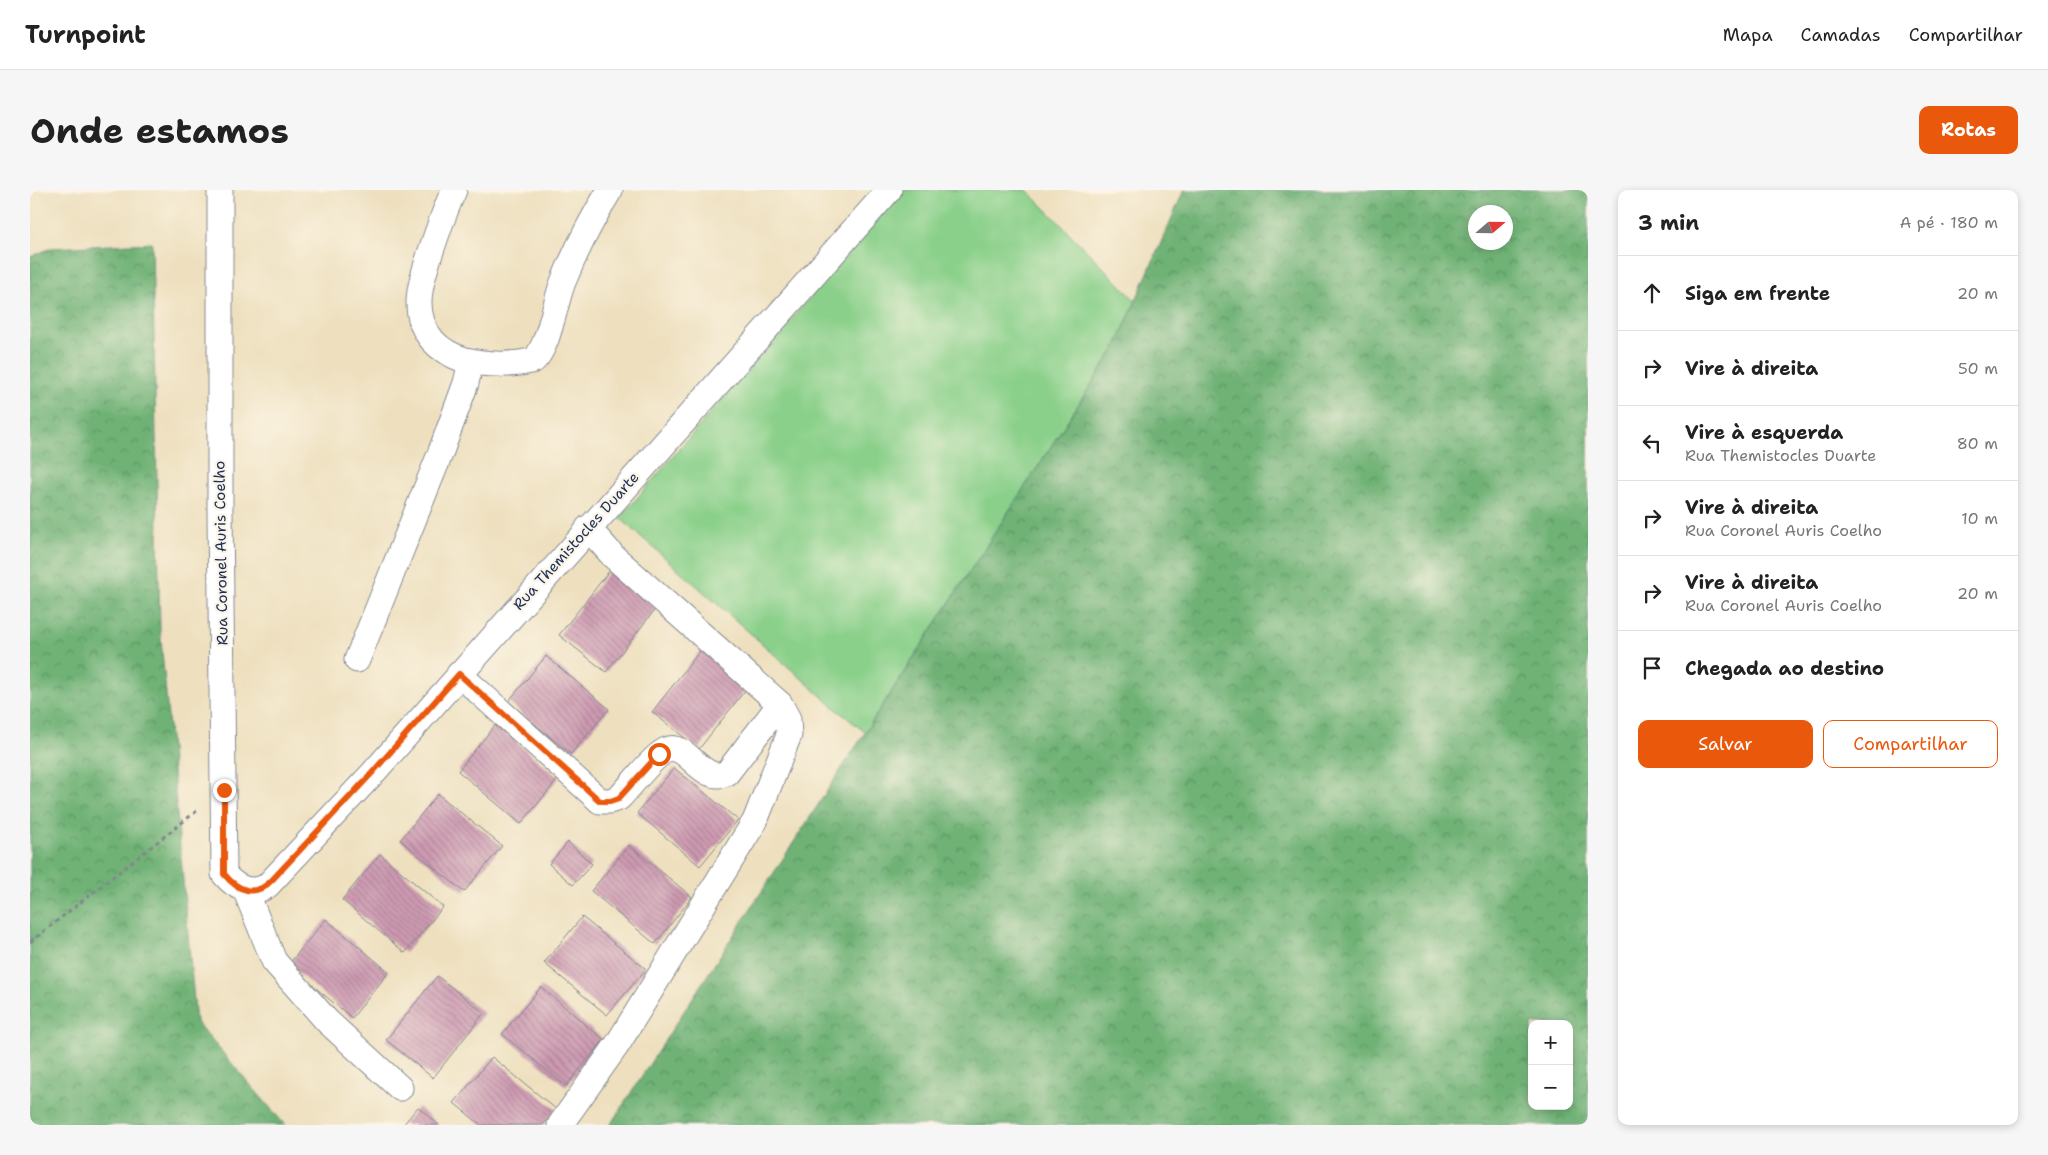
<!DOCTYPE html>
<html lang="pt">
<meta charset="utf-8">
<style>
:root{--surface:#fff;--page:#f6f6f6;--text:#222;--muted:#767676;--line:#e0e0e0;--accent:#ea580c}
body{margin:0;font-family:"Shantell Sans",sans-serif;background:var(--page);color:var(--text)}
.controls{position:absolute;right:15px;bottom:15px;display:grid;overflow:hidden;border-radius:10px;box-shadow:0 2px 8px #0003}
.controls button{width:45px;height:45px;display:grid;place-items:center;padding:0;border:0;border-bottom:1px solid var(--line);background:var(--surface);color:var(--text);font:25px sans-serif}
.compass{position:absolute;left:1438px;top:15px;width:45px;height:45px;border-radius:50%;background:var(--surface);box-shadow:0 2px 8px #0003;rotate:70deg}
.stop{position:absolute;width:15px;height:15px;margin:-11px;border:4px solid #ea580c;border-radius:50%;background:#fff}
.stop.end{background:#ea580c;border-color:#fff;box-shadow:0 1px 5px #0008}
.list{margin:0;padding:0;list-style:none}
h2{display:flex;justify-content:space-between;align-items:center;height:65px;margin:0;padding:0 20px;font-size:21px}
h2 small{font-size:16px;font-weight:400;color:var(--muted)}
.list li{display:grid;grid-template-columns:32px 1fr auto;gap:15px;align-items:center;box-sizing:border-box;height:75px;padding:0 20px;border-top:1px solid var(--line)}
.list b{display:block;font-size:19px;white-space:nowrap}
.list p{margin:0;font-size:16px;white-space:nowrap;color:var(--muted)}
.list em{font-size:16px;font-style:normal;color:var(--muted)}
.actions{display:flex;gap:10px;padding:15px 20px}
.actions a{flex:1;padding:11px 0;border:1px solid var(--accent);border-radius:10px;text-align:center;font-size:18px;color:var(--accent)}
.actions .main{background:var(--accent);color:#fff}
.icon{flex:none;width:28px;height:28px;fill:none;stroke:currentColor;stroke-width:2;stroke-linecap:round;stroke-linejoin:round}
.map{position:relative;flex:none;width:1558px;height:935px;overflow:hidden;border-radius:10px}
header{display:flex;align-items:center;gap:30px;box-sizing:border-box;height:70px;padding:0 25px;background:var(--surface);border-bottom:1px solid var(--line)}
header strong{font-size:24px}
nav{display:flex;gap:28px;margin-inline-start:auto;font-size:18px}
.intro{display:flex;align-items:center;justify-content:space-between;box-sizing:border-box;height:120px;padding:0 30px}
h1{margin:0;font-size:35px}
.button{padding:12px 22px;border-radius:10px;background:var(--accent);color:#fff;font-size:18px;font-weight:700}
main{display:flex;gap:30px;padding:0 30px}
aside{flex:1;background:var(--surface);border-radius:10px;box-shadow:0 2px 8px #0003}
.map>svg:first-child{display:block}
.green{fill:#8ad08a;stroke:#528074}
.forest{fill:url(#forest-crowns);stroke:#45706a;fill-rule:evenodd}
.building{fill:url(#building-back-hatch)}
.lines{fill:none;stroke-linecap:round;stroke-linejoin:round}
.minor-casing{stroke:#84888e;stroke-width:27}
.path{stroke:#84888e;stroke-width:3;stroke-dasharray:4 4;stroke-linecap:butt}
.minor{stroke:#fff;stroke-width:25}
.route{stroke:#ea580c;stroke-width:6}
.labels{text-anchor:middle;stroke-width:4.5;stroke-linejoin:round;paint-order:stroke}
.street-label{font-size:15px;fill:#1b2f5e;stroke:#fcf5e5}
</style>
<header>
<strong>Turnpoint</strong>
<nav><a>Mapa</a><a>Camadas</a><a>Compartilhar</a></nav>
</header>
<div class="intro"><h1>Onde estamos</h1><a class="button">Rotas</a></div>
<main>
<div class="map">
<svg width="1558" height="935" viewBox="0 0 1558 935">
<defs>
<pattern id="forest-crowns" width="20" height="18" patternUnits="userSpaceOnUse" patternTransform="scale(1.25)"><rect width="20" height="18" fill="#6fb276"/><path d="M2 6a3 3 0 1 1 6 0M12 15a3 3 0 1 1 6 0" fill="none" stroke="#5a9164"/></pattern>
<pattern id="building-back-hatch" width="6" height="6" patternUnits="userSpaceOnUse" patternTransform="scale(1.25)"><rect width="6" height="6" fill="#cd9ab1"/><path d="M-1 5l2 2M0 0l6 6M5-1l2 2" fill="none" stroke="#a67e93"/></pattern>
</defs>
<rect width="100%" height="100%" fill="#fcf5e5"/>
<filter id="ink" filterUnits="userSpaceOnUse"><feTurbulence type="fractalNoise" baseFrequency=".02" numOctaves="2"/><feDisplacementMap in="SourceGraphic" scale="10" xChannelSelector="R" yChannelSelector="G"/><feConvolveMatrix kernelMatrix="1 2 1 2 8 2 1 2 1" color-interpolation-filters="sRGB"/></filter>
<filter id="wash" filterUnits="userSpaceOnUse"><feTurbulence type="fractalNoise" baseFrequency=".0096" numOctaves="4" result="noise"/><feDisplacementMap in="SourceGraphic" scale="20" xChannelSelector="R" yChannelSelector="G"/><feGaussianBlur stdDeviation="1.12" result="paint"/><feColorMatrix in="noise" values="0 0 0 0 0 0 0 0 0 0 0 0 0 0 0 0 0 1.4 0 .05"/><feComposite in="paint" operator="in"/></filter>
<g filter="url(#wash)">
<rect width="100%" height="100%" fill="#eee0bf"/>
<path class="green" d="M873 0H997L1106 111 1085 158 835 542 806 519 590 328Z"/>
<path class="forest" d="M1154 0H1558V935H580L1085 158ZM1446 22H1476V52H1446ZM1502 834H1539V916H1502Z
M122 53 130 439 166 832 255 935H0V67L21 58Z"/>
<g id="blocks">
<path class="building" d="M580 380 627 417 576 482 529 445Z
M673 457 720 494 669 559 622 522Z
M516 466 579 519 541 564 478 512Z
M465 535 529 588 491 634 428 581Z
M644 578 708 630 670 676 607 623Z
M408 604 472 656 434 702 370 650Z
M538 652 562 674 543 695 519 674Z
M599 655 662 707 625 754 561 701Z
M350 664 413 717 375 763 312 710Z
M552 727 616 779 577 825 514 773Z
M296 729 359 782 322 828 258 775Z
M407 786 454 823 403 888 356 850Z
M511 797 574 850 536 896 472 844Z
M462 867 526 919 513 935H451L424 913Z
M388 917 409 935H373Z"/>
</g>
</g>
<g filter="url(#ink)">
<use href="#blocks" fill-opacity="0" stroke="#84888e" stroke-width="1"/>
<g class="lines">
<g class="minor-casing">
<path id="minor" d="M190 0V321L194 684C205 697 220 706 237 696L343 583 859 0
M424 0C415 20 408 40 401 61 391 91 379 124 403 151 412 161 422 166 435 170 456 175 484 176 504 170 519 156 525 112 533 92 546 60 562 29 580 0
M327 470 410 264 436 193 441 171
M429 484 570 611H579L589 608C601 596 622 567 636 560 657 550 671 595 697 583L750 514
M215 699 244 771 297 831 370 898
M530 935 587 855 725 631 759 545 758 529 750 514 584 367 558 338"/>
</g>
<path class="path" d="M0 752 168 620"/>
<use href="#minor" class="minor"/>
</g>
</g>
<g class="lines" filter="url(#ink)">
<path class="route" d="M194 600V684C208 701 225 708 242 690L342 583 429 484 570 611H580L589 608 629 564"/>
</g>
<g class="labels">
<g class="street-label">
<text transform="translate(546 351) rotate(-48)" y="5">Rua Themistocles Duarte</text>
<text transform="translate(191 363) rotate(-91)" y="5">Rua Coronel Auris Coelho</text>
</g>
</g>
</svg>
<div class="controls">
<button>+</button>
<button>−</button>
</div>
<svg class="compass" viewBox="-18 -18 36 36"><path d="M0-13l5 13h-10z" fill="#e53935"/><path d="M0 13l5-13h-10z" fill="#767676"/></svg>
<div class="stop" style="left:629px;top:564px"></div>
<div class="stop end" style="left:194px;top:600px"></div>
</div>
<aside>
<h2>3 min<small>A pé · 180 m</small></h2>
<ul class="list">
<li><svg class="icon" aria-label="ahead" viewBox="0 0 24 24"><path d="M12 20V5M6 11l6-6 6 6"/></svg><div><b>Siga em frente</b></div><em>20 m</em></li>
<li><svg class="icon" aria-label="right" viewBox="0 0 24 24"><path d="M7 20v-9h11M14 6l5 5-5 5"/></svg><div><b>Vire à direita</b></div><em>50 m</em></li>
<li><svg class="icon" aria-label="left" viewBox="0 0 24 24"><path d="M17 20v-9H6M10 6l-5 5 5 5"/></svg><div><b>Vire à esquerda</b><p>Rua Themistocles Duarte</p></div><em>80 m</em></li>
<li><svg class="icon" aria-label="right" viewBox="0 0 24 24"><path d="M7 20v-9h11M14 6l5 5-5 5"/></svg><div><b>Vire à direita</b><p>Rua Coronel Auris Coelho</p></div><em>10 m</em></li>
<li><svg class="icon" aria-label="right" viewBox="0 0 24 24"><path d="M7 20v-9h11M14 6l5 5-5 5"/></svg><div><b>Vire à direita</b><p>Rua Coronel Auris Coelho</p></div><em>20 m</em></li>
<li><svg class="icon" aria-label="arrive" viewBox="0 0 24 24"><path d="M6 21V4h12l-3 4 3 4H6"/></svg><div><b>Chegada ao destino</b></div></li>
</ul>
<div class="actions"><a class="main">Salvar</a><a>Compartilhar</a></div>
</aside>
</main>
